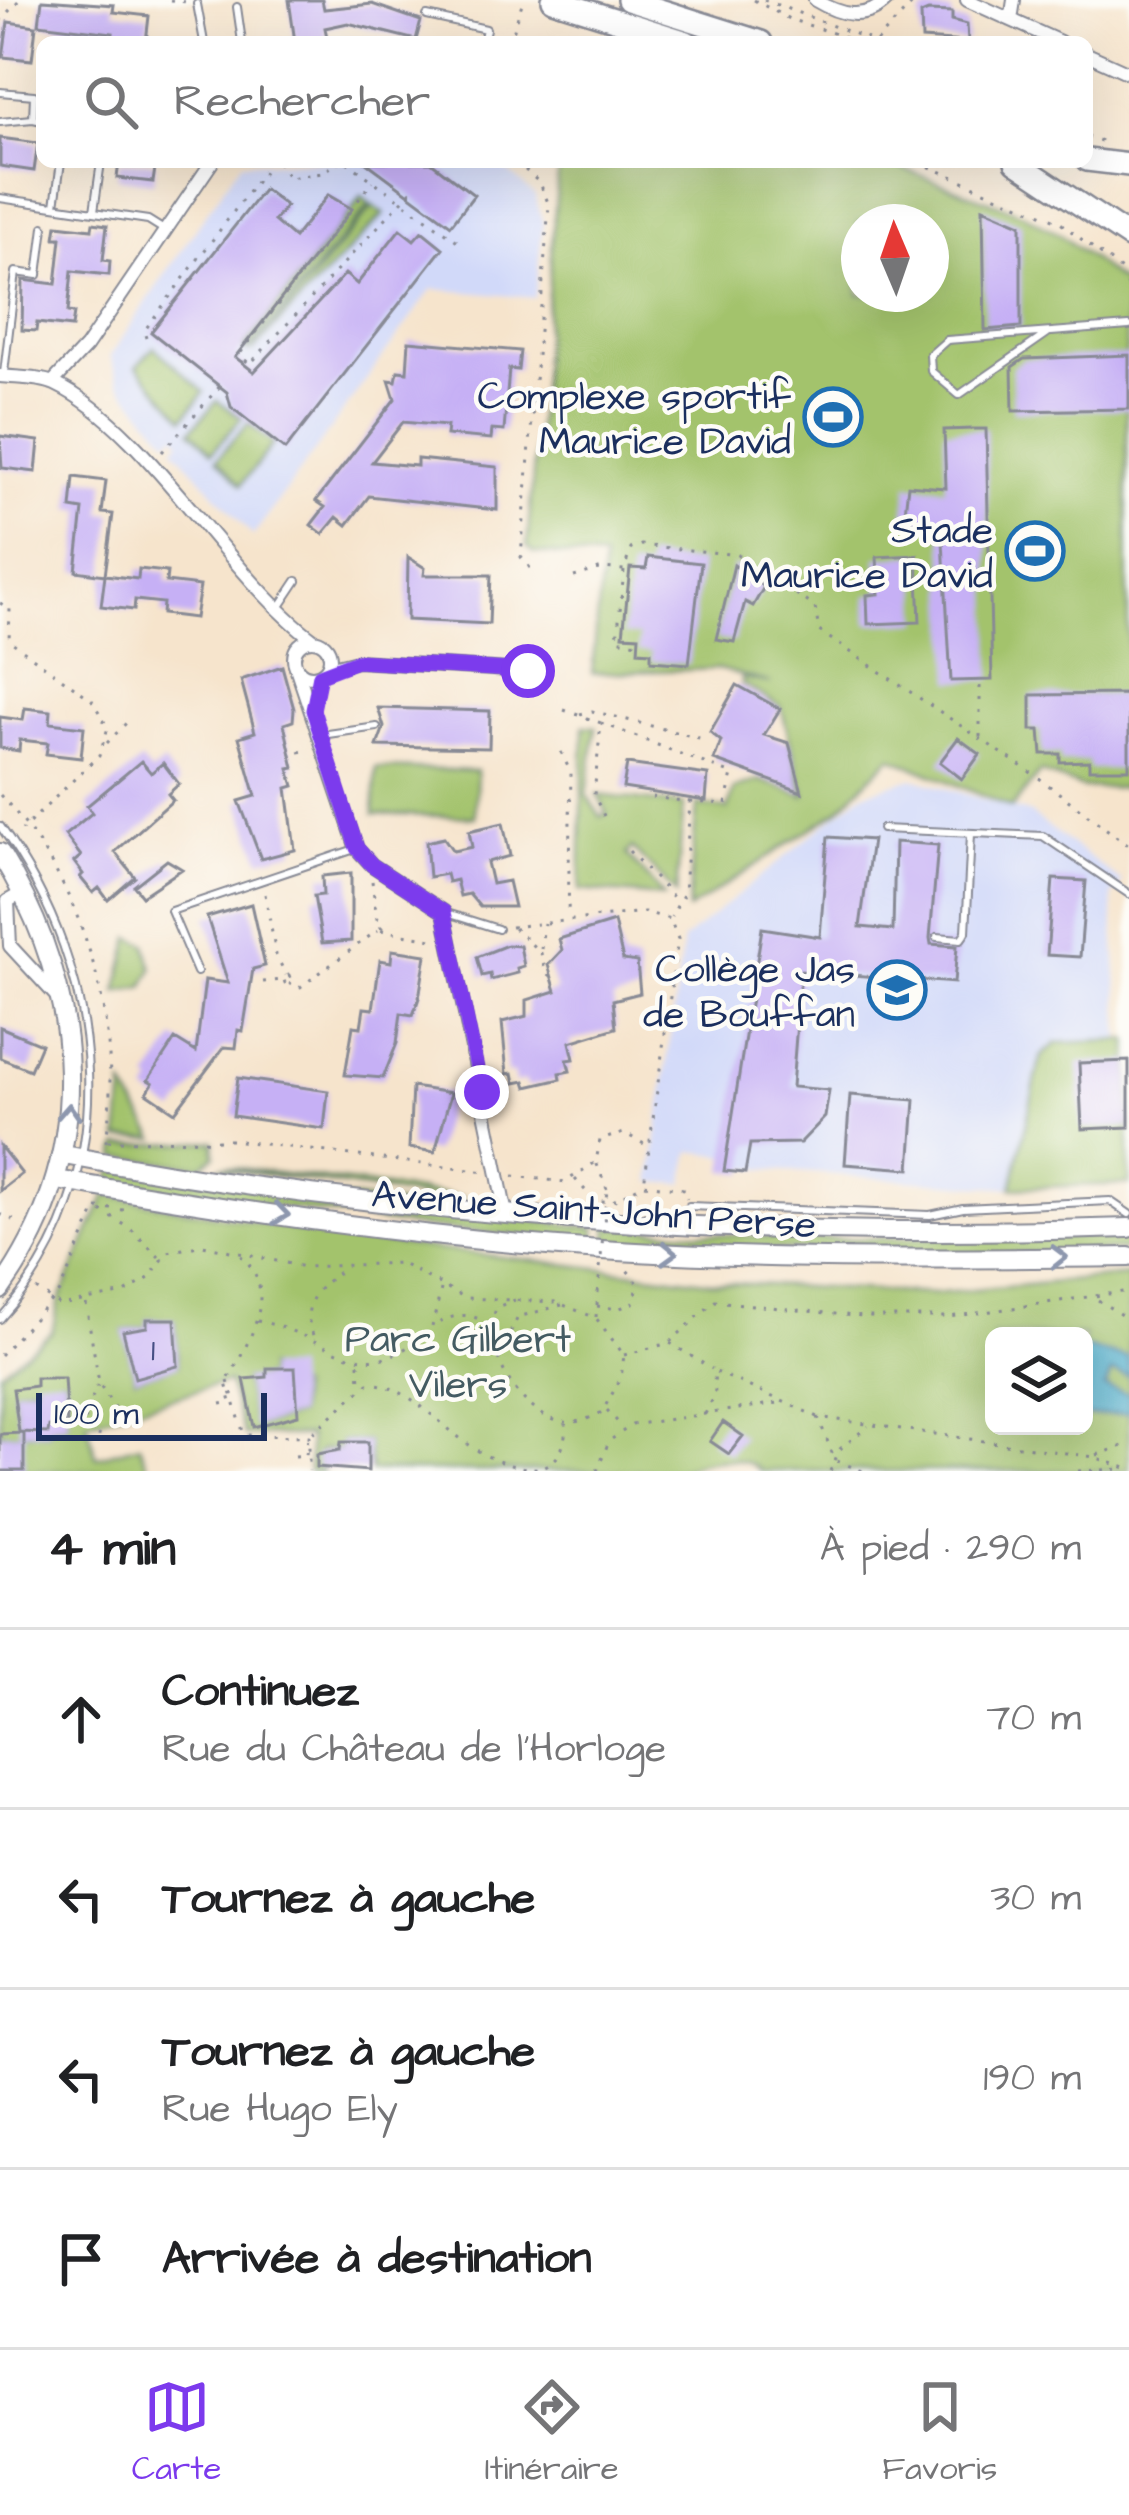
<!DOCTYPE html>
<html lang="fr">
<meta charset="utf-8">
<style>
:root{--surface:#fff;--page:#f2f2f2;--text:#202124;--muted:#757577;--line:#e0e0e0;--accent:#7c3aed}
body{margin:0;font-family:"Architects Daughter",sans-serif;background:var(--page);color:var(--text)}
.controls{position:absolute;right:36px;bottom:36px;display:grid;overflow:hidden;border-radius:18px;box-shadow:0 12px 48px #0002}
.controls button{width:108px;height:108px;display:grid;place-items:center;padding:0;border:0;border-bottom:3px solid var(--line);background:var(--surface);color:var(--text);font:60px sans-serif}
.compass{position:absolute;left:841px;top:204px;width:108px;height:108px;border-radius:50%;background:var(--surface);box-shadow:0 12px 48px #0002;rotate:358deg}
.scale{position:absolute;left:36px;bottom:30px;width:231px;box-sizing:border-box;padding-left:12px;border:6px solid #1b2f5e;border-top:0;font-size:33px;line-height:42px;white-space:nowrap;color:#1b2f5e;-webkit-text-stroke:9px #fdfcf7;paint-order:stroke}
.stop{position:absolute;width:36px;height:36px;margin:-27px;border:9px solid #7c3aed;border-radius:50%;background:#fff}
.stop.end{background:#7c3aed;border-color:#fff;box-shadow:0 3px 12px #0008}
.list{margin:0;padding:0;list-style:none}
h2{display:flex;justify-content:space-between;align-items:center;height:156px;margin:0;padding:0 48px;font-size:51px}
h2 small{font-size:39px;font-weight:400;color:var(--muted)}
.list li{display:grid;grid-template-columns:78px 1fr auto;gap:36px;align-items:center;box-sizing:border-box;height:180px;padding:0 48px;border-top:3px solid var(--line)}
.list b{display:block;font-size:45px;white-space:nowrap}
.list p{margin:0;font-size:39px;white-space:nowrap;color:var(--muted)}
.list em{font-size:39px;font-style:normal;color:var(--muted)}
.icon{flex:none;width:66px;height:66px;fill:none;stroke:currentColor;stroke-width:2;stroke-linecap:round;stroke-linejoin:round}
.map{position:relative;flex:none;width:1129px;height:1471px;overflow:hidden}
.search{position:absolute;background:var(--surface);box-shadow:0 12px 48px #0002;left:36px;right:36px;top:36px;height:132px;display:flex;align-items:center;gap:30px;box-sizing:border-box;padding:0 42px;border-radius:18px;color:var(--muted);font-size:45px}
.sheet{height:876px;background:var(--surface)}
nav{display:flex;justify-content:space-around;align-items:center;box-sizing:border-box;height:168px;border-top:3px solid var(--line);background:var(--surface);font-size:33px;color:var(--muted)}
nav a{display:grid;justify-items:center;gap:6px}
nav .on{color:var(--accent)}
.map>svg:first-child{display:block}
.built{fill:#d1d9f9}
.green{fill:#a3c36c;stroke:#5f7965;stroke-width:3;fill-rule:evenodd}
.water{fill:#4dadcc;stroke:#346e95;stroke-width:3}
.building{fill:#c6b0f5}
.lines{fill:none;stroke-linecap:round;stroke-linejoin:round}
.service-casing{stroke:#888a95;stroke-width:10}
.minor-casing{stroke:#888a95;stroke-width:16}
.secondary-casing{stroke:#888a95;stroke-width:22}
.primary-casing{stroke:#888a95;stroke-width:26}
.path{stroke:#888a95;stroke-width:3;stroke-dasharray:3 9;stroke-linecap:butt}
.service{stroke:#fff;stroke-width:6}
.minor{stroke:#fff;stroke-width:12}
.secondary{stroke:#fff;stroke-width:18}
.primary{stroke:#fff;stroke-width:21}
.path-bridge{stroke:#888a95;stroke-width:3;stroke-dasharray:3 9;stroke-linecap:butt}
.oneway{stroke:#8d97ae}
.route{stroke:#7c3aed;stroke-width:15}
.labels{text-anchor:middle;stroke-width:9;stroke-linejoin:round;paint-order:stroke}
.number-label{font-size:33px;fill:#464f84}
.poi-label{font-size:39px;fill:#1b2f5e;stroke:#fdfcf7;text-anchor:end}
.street-label{font-size:39px;fill:#1b2f5e;stroke:#fdfcf7}
.park-label{font-size:39px;fill:#445b62;stroke:#fdfcf7}
</style>
<div class="map">
<svg width="1129" height="1471" viewBox="0 0 1129 1471">
<rect width="100%" height="100%" fill="#fdfcf7"/>
<filter id="ink" filterUnits="userSpaceOnUse"><feTurbulence type="fractalNoise" baseFrequency=".00833" numOctaves="2"/><feDisplacementMap in="SourceGraphic" scale="24" xChannelSelector="R" yChannelSelector="G"/><feConvolveMatrix kernelMatrix="1 2 1 2 8 2 1 2 1" color-interpolation-filters="sRGB"/></filter>
<filter id="wash" filterUnits="userSpaceOnUse"><feTurbulence type="fractalNoise" baseFrequency=".004" numOctaves="4" result="noise"/><feDisplacementMap in="SourceGraphic" scale="48" xChannelSelector="R" yChannelSelector="G"/><feGaussianBlur stdDeviation="2.7" result="paint"/><feColorMatrix in="noise" values="0 0 0 0 0 0 0 0 0 0 0 0 0 0 0 0 0 1.4 0 .05"/><feComposite in="paint" operator="in"/></filter>
<g filter="url(#wash)">
<rect width="100%" height="100%" fill="#f6e4cc"/>
<path class="built" d="M241 162H497L535 195 543 223 535 298 432 289 253 536 174 448 181 440 175 434 168 440 119 384 110 356Z
M913 778 1031 814 1122 882 1112 896 1121 1040 1057 1043 1041 1055 1012 1188 747 1168 746 1173 724 1171 726 1156 691 1151 684 1184 651 1182 683 940 863 793Z"/>
<path class="green" d="M559 162H885L1019 212 1059 234 1126 286 1129 788H1083L1040 772 1012 808 891 757 836 812 688 910 697 805 728 809 734 789 759 780 805 796 781 707 742 684V678L771 683 718 669 592 673 603 559 535 553 527 546ZM859 222H931V294H859Z
M362 197 370 205 247 351 244 349Z
M373 206 384 214 251 352Z
M154 347 204 392 184 418 137 366Z
M217 401 242 418 212 452 191 430Z
M248 423 273 444 241 485 217 459Z
M584 726 596 727 587 795 601 817 607 813 598 795 684 805 676 894 632 848 627 854 664 897 580 890Z
M376 768 477 771 475 817 374 814Z
M131 937 146 944 153 969 143 987 117 992Z
M1129 1040V1184L1012 1188 1041 1056 1057 1043Z
M124 1087 156 1138 119 1139Z
M214 1141 215 1155 201 1166 116 1157 119 1146Z
M223 1166 463 1197V1203L218 1168Z
M114 1169 596 1228V1243L421 1227 109 1183Z
M106 1195 335 1237 714 1282 933 1294 1129 1275V1471H760C741 1452 701 1460 678 1471H371L367 1442H341L340 1450H322L317 1455 322 1471H309V1436L244 1435 228 1382 87 1422 96 1457 139 1445 150 1471H24L21 1434H0V1372L52 1332 59 1301ZM148 1319 175 1320 178 1365 135 1378 124 1331 147 1327ZM994 1336H1084V1426H994ZM267 1368 298 1388V1415L255 1427 244 1380 267 1377ZM64 1378 67 1424 49 1426 48 1433 21 1432 13 1390Z
M608 1227 801 1239 1129 1236V1250L953 1255 608 1244Z"/>
<path class="water" d="M1084 1348 1129 1358V1377L1112 1372 1105 1387 1129 1394V1413L1084 1416Z"/>
<g id="blocks">
<path class="building" d="M42 0 114 5 113 12 149 16 146 42 112 41 113 33 39 24Z
M289 0H322L324 9 372 4 421 21 416 40 348 23 325 28 328 42H295Z
M928 11 952 12V20L967 24 968 42 922 39 921 14Z
M8 22 36 26 32 60 3 57Z
M0 138 38 143 34 171 0 166Z
M119 162H156L153 182 117 178Z
M366 162H431L474 195 451 225Z
M264 189 286 206 274 221 294 238 328 195 352 209 235 357 254 372 345 274 357 284 400 229 414 240 422 231 443 248 285 450 231 407 227 392 151 332Z
M983 208 1021 224V327L985 330Z
M93 223 107 225 103 260 110 261 109 275 72 271 68 312 74 313 72 327 37 323 36 331 22 330 23 280 56 284 61 238H55L57 225 92 229Z
M409 341 520 351 518 370 509 369 504 431 492 430 491 439 446 435 447 426 403 422 372 462 417 466V459L497 467V510L369 496 347 525 337 517 323 534 311 525 325 507 316 501 395 399 389 380 396 381 398 371 407 372Z
M1129 355V409L1013 411 1012 367 1024 359Z
M973 429H986L992 680 951 681 942 524 904 521 908 485 946 488 944 430Z
M0 436 39 441 36 472 2 468Z
M74 477 106 481 102 513 113 514 105 575 76 571 83 510 71 508Z
M917 555 920 622 868 624 867 595 879 594 877 557Z
M408 557 425 568 424 575H491L489 624 407 620Z
M648 557 701 563 689 664 651 661V652L638 651 639 636 623 635 630 568 646 569Z
M734 565 764 587 753 606 745 602 734 642 716 639Z
M139 569 167 572 166 582 200 586 195 618 162 614 163 603 135 600 134 610 101 606 105 575 138 579Z
M282 666 294 709 293 721 284 724 294 768 289 769 294 786 287 788 295 850 261 859 239 801 256 796 239 737 255 732 241 680Z
M737 685 780 709 764 735 789 743 802 792 714 760 721 741 710 732Z
M1129 694V769H1089V761L1060 762V754H1042L1040 730H1031V695Z
M25 708 51 711 50 723 84 727 81 758 46 754 48 743 20 740 19 751 0 748V717L23 720Z
M378 708 490 711 489 748 377 746 384 727Z
M958 738 980 754 962 779 940 762Z
M141 761 151 773 163 763 179 784 168 794 173 800 115 852 135 877 108 900 99 888 93 893 80 877 83 874 74 862 81 856 65 835 92 813 87 806Z
M627 764 708 775 706 801 623 788Z
M503 823 510 856 487 862 492 884 508 881 514 907H480L469 894 460 896 456 880 448 882 446 874 429 877 426 842 444 838 453 851 472 847 469 831Z
M828 837 872 840 860 927 893 930 895 842 938 845 930 938 931 944 957 946 954 983 801 971 792 1087 829 1090 825 1117 800 1143 750 1144 745 1173 724 1171 762 928 820 937Z
M167 860 182 869 142 896 134 886Z
M351 873V941L322 943 314 896 323 895 322 876Z
M1053 879 1086 881 1080 957 1047 955Z
M251 904 265 966 253 969 243 1031 238 1030 236 1048 224 1047 175 1112 147 1093 153 1083 148 1080 175 1039 196 1052 205 980 228 983 207 917Z
M614 922 623 960 637 962 640 993 613 1000 616 1028 570 1042 574 1059 567 1060 570 1071 560 1073 561 1079 527 1087 525 1081 515 1083 513 1073 507 1074 502 1022 527 1016V1000L556 991 548 965 562 950 559 939Z
M507 945 520 946 524 966 517 968 518 973 491 980 490 974 482 976 477 957Z
M392 950 426 955 419 998 413 1015 401 1013 397 1043 383 1078 345 1075 353 1026 361 1027 364 1008 373 1009 380 960 391 962Z
M0 1027 41 1044 30 1070 0 1058Z
M1129 1061V1127L1082 1129 1079 1063Z
M238 1078 328 1091 324 1129 233 1116Z
M412 1087 451 1093 435 1152 409 1148Z
M850 1095 915 1100 910 1169 845 1164Z
M0 1146 22 1174 0 1191Z
M147 1319H175L178 1366 135 1378 123 1331 147 1327Z
M267 1368H295L298 1415 254 1427 244 1379 267 1377Z
M36 1378H64L67 1424 49 1426 48 1433 19 1432 13 1389 36 1386Z
M723 1422 743 1436 729 1454 710 1441Z
M24 1433V1471H0V1434Z
M341 1442H368V1471L317 1467V1454L340 1450Z"/>
</g>
</g>
<g filter="url(#ink)">
<use href="#blocks" fill-opacity="0" stroke="#888a95" stroke-width="3"/>
<g class="lines">
<g class="service-casing">
<path id="service" d="M197 4 204 42
M237 7 242 42
M427 16 486 29 483 42
M0 92 34 95 33 119 42 121
M0 122 33 119
M0 198 148 220 164 230
M55 205 61 162
M94 211 101 162
M1048 333 959 395 931 371 930 355 947 340 1129 326
M4 373 16 272 38 275 44 227
M279 608 297 581
M321 735 377 727
M0 826C107 973 128 1177 0 1319
M882 829 1043 836 1129 894
M447 913 498 929
M937 937 961 939 966 932 971 834
M197 972 171 911 355 849
M679 1219 689 1206 930 1215 963 1208 1110 1201 1129 1214"/>
</g>
<g class="minor-casing">
<path id="minor" d="M815 0C840 15 865 22 887 0
M967 0 1060 42
M1011 20 1014 0
M1087 54 1129 73
M0 376C17 378 40 377 55 384 148 428 226 574 314 640
M52 383 86 347 212 162
M294 658a18 18 0 1 1 36 0a18 18 0 1 1-36 0Z
M296 667 357 849 372 865 444 912 506 1214
M328 668 357 661 528 671
M22 893 8 901 10 946 60 1000"/>
</g>
<g class="secondary-casing">
<path id="secondary" d="M0 853C86 994 98 1153 0 1290
M64 1155C415 1222 773 1239 1129 1228
M57 1180C242 1212 431 1240 618 1251 788 1261 959 1259 1129 1257"/>
</g>
<g class="primary-casing">
<path id="primary" d="M553 0 687 42
M628 0 761 42
M1087 160 1129 165
M1016 162 1129 237"/>
</g>
<path class="path" d="M170 0 186 2
M754 0 789 19 861 42
M764 0 876 42 916 0
M0 21 19 0
M510 42 523 0
M1087 136 1104 142
M278 162 289 178 322 173 339 162
M347 162 459 242
M516 162 540 183 549 205 521 557 535 574
M918 162 1058 221 1129 276
M1126 286 1129 285
M146 338 144 331 271 162
M245 360 250 364 413 189
M243 363 239 355 373 181
M162 452 220 386
M624 571 617 639 638 643
M574 577 602 568 624 570 631 549 641 545 739 555 815 607 819 631 1039 778 1129 846
M0 603 10 609 9 640 92 700 108 728 99 755 22 830
M564 710 601 723 594 795 604 816
M580 714 592 711 707 740
M601 723 732 774 726 804 690 802
M980 737V680
M107 743 130 719
M299 752 306 751
M561 752 571 773 568 916
M0 795C85 883 123 1023 106 1142
M652 797 690 802 684 893 671 917
M629 851 677 901
M372 881 378 927
M265 894 276 955 286 975
M380 926 382 928 380 930 378 928Z
M511 927 644 912 670 919 678 939 644 1184
M514 928 541 953 545 971 555 979
M381 930 432 939
M541 949 544 923
M289 975 291 981 285 983 283 977Z
M263 982 282 980
M289 983 299 988 378 930
M108 1141 232 1140 486 1172
M513 1176 565 1182 596 1162
M575 1179 594 1200 611 1202 644 1184 684 1189 687 1198
M607 1189 596 1162 600 1140 624 1133 646 1145
M97 1208 125 1210
M101 1211 130 1228 159 1257
M0 1214 18 1222
M36 1289 60 1305 125 1293 149 1278 168 1252 203 1245 304 1267 400 1263 466 1298 556 1302 596 1318 624 1355 621 1378 602 1412C591 1418 577 1424 564 1422 521 1418 478 1345 497 1307L515 1300
M441 1289 432 1327C452 1314 470 1310 490 1326
M1098 1300 1129 1320
M86 1304 99 1383 115 1409 128 1410 134 1428
M562 1305 518 1317 511 1331 520 1339 552 1330 567 1334
M597 1306 618 1309 635 1302 638 1283 627 1270
M596 1317 598 1292
M257 1321C332 1334 361 1397 432 1327
M313 1335C299 1302 320 1285 346 1267
M670 1343 712 1369
M0 1355 60 1291 96 1209
M624 1355 669 1343 715 1301 863 1317H950L1129 1291
M359 1363 360 1384
M228 1381 244 1435 309 1436V1471
M98 1385 84 1416 91 1434 104 1436
M221 1404 231 1402 226 1383C247 1345 282 1292 241 1256
M607 1410 623 1428
M705 1414 715 1395 714 1371 818 1417 1094 1457 1129 1469
M818 1417 834 1458
M1097 1455 1129 1444
M295 1456 306 1455 308 1437 368 1383C429 1386 461 1471 539 1468 561 1462 565 1445 566 1424
M837 1461 863 1471
M597 1471 609 1441 632 1425 778 1403
M830 1471 840 1449 868 1426
M1078 1471 1125 1469"/>
<use href="#service" class="service"/>
<use href="#minor" class="minor"/>
<use href="#secondary" class="secondary"/>
<use href="#primary" class="primary"/>
<path class="path-bridge" d="M598 1292 607 1189"/>
</g>
<defs><path id="oneway-chevron" d="M-2-3.5L2.5 0L-2 3.5" fill="none" stroke-width="1.6" stroke-linecap="round" stroke-linejoin="round" transform="scale(3)"/></defs>
<g class="oneway">
<use href="#oneway-chevron" transform="translate(69 1112) rotate(-87)"/>
<use href="#oneway-chevron" transform="translate(281 1214) rotate(8)"/>
<use href="#oneway-chevron" transform="translate(669 1253) rotate(2)"/>
<use href="#oneway-chevron" transform="translate(1059 1257) rotate(-1)"/>
</g>
</g>
<g class="lines" filter="url(#ink)">
<path class="route" d="M482 1092 444 912 372 865 357 848 313 710 320 675 357 661 528 671"/>
</g>
<defs>
<g id="stadium-ring" transform="scale(3)"><circle r="9.5" fill="#fdfcf7" stroke="#1f6fb2" stroke-width="1.5"/><path d="M0-5a6.5 5 0 1 0 0 10a6.5 5 0 1 0 0-10ZM-3.5-1.8h7v3.6h-7Z" fill="#1f6fb2"/></g>
<g id="school-ring" transform="scale(3)"><circle r="9.5" fill="#fdfcf7" stroke="#1f6fb2" stroke-width="1.5"/><path d="M0-5L7-2L0 1L-7-2ZM-4 1L0 2.5L4 1V4Q0 6-4 4Z" fill="#1f6fb2"/></g>
</defs>
<g fill-rule="evenodd">
<use href="#stadium-ring" x="833" y="417"/>
<use href="#stadium-ring" x="1035" y="551"/>
<use href="#school-ring" x="897" y="990"/>
</g>
<g class="labels">
<g class="number-label">
<text x="153" y="1361">1</text>
</g>
<g class="poi-label">
<text x="791" y="409">Complexe sportif<tspan x="791" dy="45">Maurice David</tspan></text>
<text x="993" y="543">Stade<tspan x="993" dy="45">Maurice David</tspan></text>
<text x="855" y="982">Collège Jas<tspan x="855" dy="45">de Bouffan</tspan></text>
</g>
<g class="street-label">
<text transform="translate(594 1208) rotate(4)" y="14">Avenue Saint-John Perse</text>
</g>
<g class="park-label">
<text x="458" y="1352">Parc Gilbert<tspan x="458" dy="45">Vilers</tspan></text>
</g>
</g>
</svg>
<div class="controls">
<button><svg class="icon" aria-label="layers" viewBox="0 0 24 24"><path d="M12 4l9 5-9 5-9-5zM3 14l9 5 9-5"/></svg></button>
</div>
<svg class="compass" viewBox="-18 -18 36 36"><path d="M0-13l5 13h-10z" fill="#e53935"/><path d="M0 13l5-13h-10z" fill="#757577"/></svg>
<div class="scale">100 m</div>
<div class="stop" style="left:528px;top:671px"></div>
<div class="stop end" style="left:482px;top:1092px"></div>
<div class="search"><svg class="icon" aria-label="search" viewBox="0 0 24 24"><circle cx="10" cy="10" r="6"/><path d="M15 15l6 6"/></svg>Rechercher</div>
</div>
<section class="sheet">
<h2>4 min<small>À pied · 290 m</small></h2>
<ul class="list">
<li><svg class="icon" aria-label="ahead" viewBox="0 0 24 24"><path d="M12 20V5M6 11l6-6 6 6"/></svg><div><b>Continuez</b><p>Rue du Château de l'Horloge</p></div><em>70 m</em></li>
<li><svg class="icon" aria-label="left" viewBox="0 0 24 24"><path d="M17 20v-9H6M10 6l-5 5 5 5"/></svg><div><b>Tournez à gauche</b></div><em>30 m</em></li>
<li><svg class="icon" aria-label="left" viewBox="0 0 24 24"><path d="M17 20v-9H6M10 6l-5 5 5 5"/></svg><div><b>Tournez à gauche</b><p>Rue Hugo Ely</p></div><em>190 m</em></li>
<li><svg class="icon" aria-label="arrive" viewBox="0 0 24 24"><path d="M6 21V4h12l-3 4 3 4H6"/></svg><div><b>Arrivée à destination</b></div></li>
</ul>
</section>
<nav>
<a class="on"><svg class="icon" aria-label="map" viewBox="0 0 24 24"><path d="M3 6l6-2 6 2 6-2v14l-6 2-6-2-6 2zM9 4v14M15 6v14"/></svg>Carte</a>
<a><svg class="icon" aria-label="directions" viewBox="0 0 24 24"><path d="M12 3l9 9-9 9-9-9zM9 14v-3h6M13 9l2 2-2 2"/></svg>Itinéraire</a>
<a><svg class="icon" aria-label="saved" viewBox="0 0 24 24"><path d="M7 4h10v16l-5-4-5 4z"/></svg>Favoris</a>
</nav>
